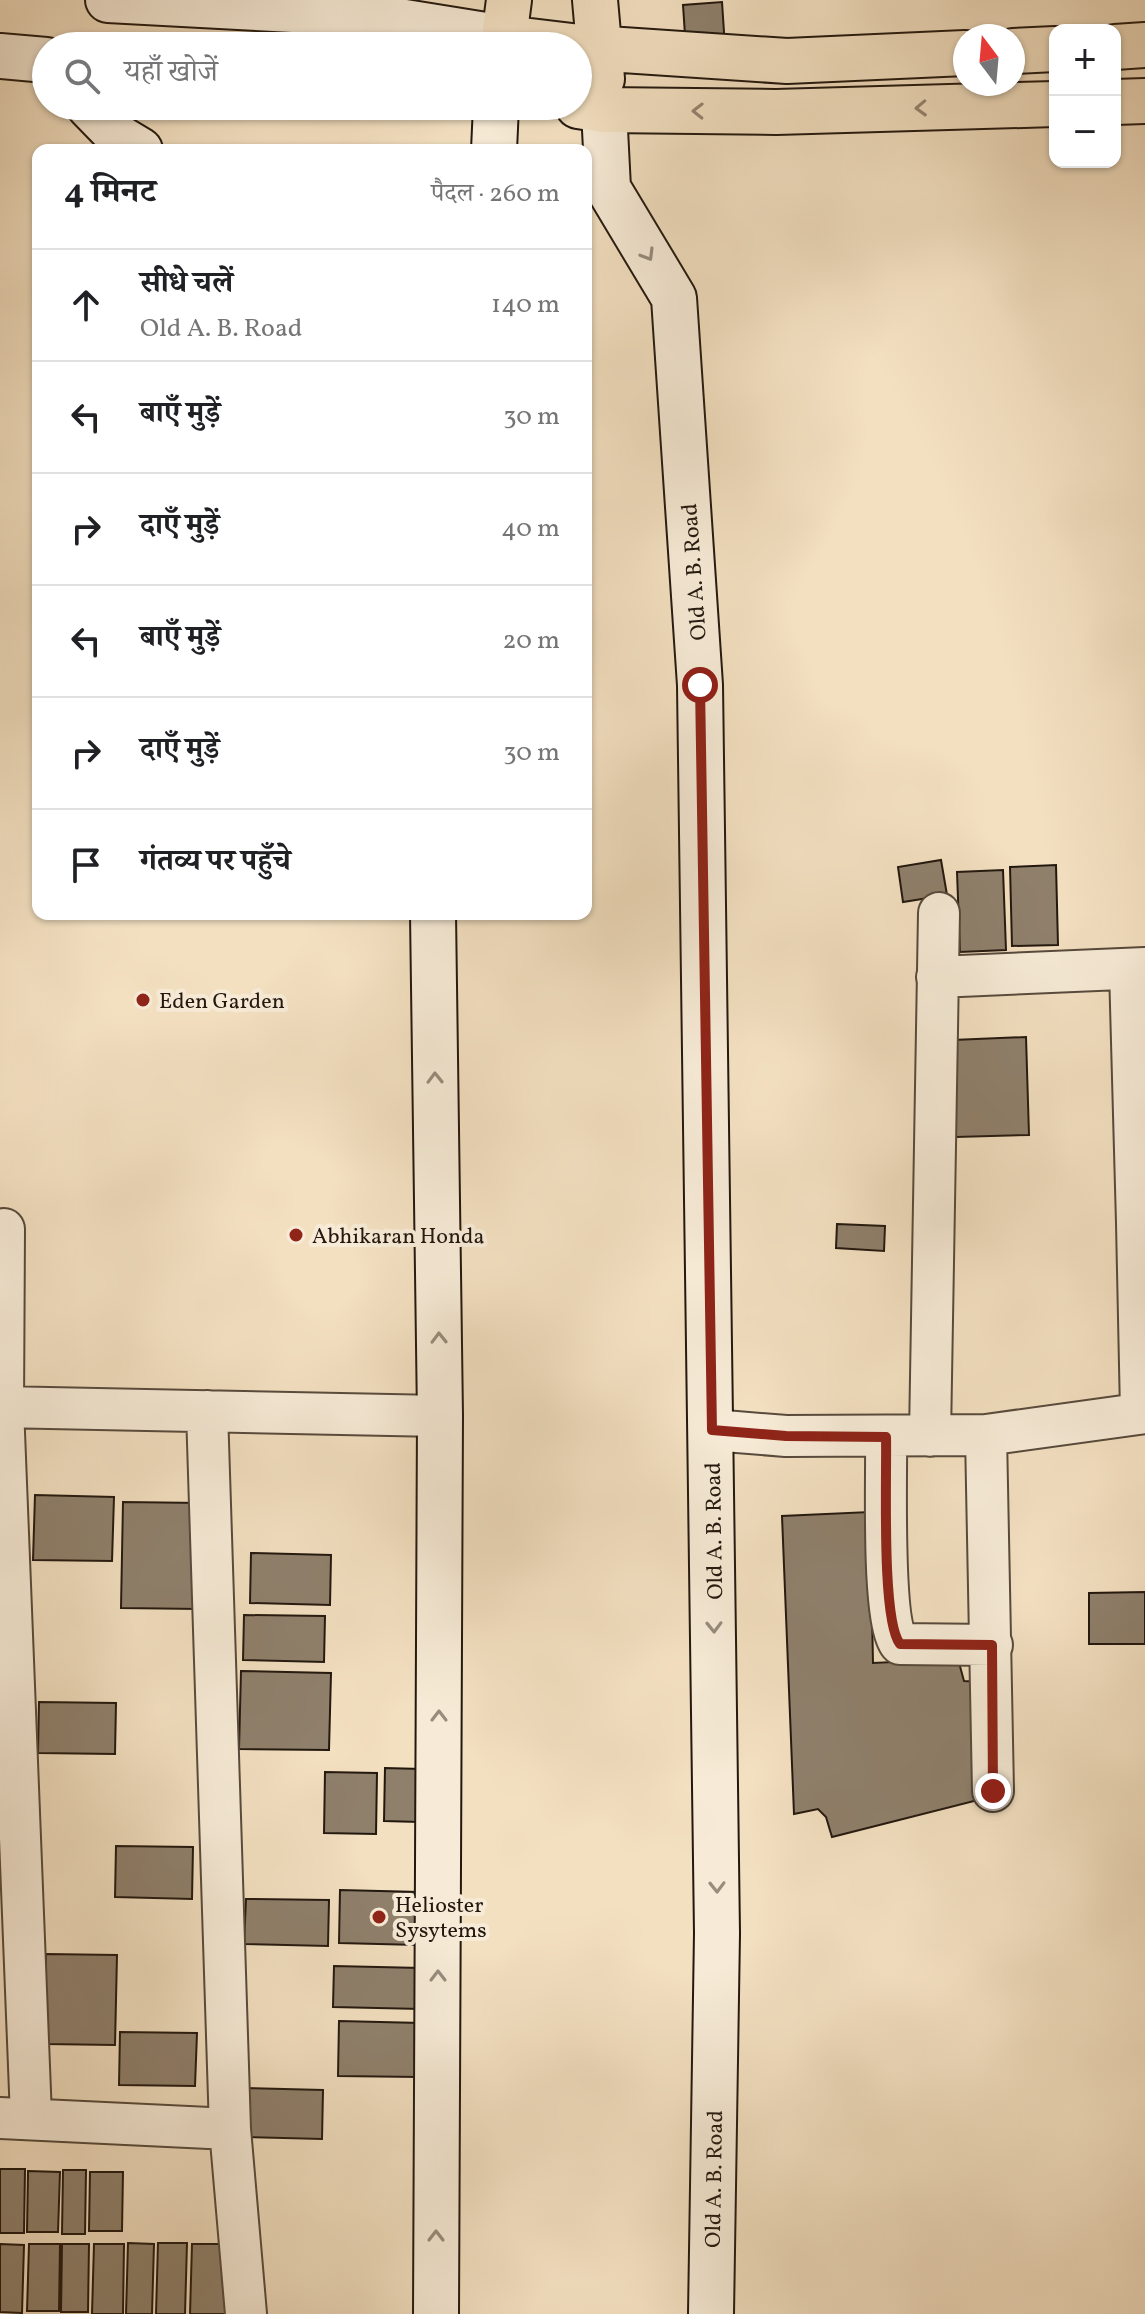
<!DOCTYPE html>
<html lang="hi">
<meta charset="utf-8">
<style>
:root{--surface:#fff;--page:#f2f2f2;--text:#202124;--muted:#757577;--line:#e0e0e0}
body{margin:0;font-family:Vollkorn,"Noto Serif Devanagari",serif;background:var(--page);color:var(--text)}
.controls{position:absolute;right:24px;top:24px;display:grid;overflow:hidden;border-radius:16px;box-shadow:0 2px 6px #0004}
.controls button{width:72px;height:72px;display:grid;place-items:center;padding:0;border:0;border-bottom:2px solid var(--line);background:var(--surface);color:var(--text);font:40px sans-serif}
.compass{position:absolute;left:953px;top:24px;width:72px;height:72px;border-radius:50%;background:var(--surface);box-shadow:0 2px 6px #0004;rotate:344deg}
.stop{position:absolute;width:24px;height:24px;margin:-18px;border:6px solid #8f2418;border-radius:50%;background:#fff}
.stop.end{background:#8f2418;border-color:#fff;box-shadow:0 2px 8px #0008}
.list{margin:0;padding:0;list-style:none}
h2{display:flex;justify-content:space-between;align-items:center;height:104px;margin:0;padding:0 32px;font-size:34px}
h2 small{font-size:26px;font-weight:400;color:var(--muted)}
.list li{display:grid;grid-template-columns:52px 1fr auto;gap:24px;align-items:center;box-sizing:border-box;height:112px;padding:0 32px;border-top:2px solid var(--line)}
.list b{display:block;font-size:30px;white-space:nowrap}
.list p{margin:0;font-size:26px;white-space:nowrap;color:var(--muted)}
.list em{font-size:26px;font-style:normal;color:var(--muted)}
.icon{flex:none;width:44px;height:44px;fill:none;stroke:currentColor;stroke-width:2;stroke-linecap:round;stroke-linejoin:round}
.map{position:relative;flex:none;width:1145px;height:2314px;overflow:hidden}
.search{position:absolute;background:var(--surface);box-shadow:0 2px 6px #0004;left:32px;top:32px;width:560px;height:88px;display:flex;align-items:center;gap:20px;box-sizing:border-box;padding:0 28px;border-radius:44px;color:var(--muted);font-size:30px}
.panel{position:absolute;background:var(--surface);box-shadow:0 2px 6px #0004;left:32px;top:144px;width:560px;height:776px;border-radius:16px}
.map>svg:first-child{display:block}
.building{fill:#8f806c;stroke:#23180f;stroke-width:2}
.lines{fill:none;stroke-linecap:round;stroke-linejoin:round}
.street-casing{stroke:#574a3c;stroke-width:44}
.secondary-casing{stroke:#23180f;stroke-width:48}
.primary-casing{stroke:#23180f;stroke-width:48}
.street{stroke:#f7ebd7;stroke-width:40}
.secondary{stroke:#f7ebd7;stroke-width:44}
.primary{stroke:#f3e0c1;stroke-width:44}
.oneway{stroke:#958671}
.oneway2{stroke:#988c7d}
.route{stroke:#8f2418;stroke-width:10}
.poi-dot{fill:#8f2418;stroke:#f7ebd7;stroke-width:3}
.labels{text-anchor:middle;stroke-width:8;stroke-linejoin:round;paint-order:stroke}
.street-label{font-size:22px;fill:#23180f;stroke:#f7ebd7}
.poi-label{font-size:22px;fill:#23180f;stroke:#f7ebd7;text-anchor:start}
</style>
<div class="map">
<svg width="1145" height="2314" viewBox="0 0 1145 2314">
<rect width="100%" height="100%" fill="#f3e0c1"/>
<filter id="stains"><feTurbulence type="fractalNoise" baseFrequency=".0025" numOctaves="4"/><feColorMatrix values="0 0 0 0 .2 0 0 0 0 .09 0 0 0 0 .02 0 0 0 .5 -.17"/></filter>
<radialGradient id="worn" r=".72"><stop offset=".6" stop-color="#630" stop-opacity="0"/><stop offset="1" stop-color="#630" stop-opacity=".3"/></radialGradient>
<path class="building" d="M722 2 725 47 686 50 683 5Z
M941 860 947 895 903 902 898 867Z
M1056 865 1058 945 1012 946 1010 867Z
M1003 870 1006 950 960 952 957 872Z
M1026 1037 1029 1135 956 1137 953 1040Z
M837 1224 885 1226 884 1251 836 1248Z
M35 1495 114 1497 112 1561 33 1560Z
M123 1502 202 1503 199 1609 121 1608Z
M870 1512 873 1663 958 1659 964 1681 984 1682 986 1798 832 1837 826 1817 818 1809 794 1814 782 1516Z
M251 1553 331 1555 330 1605 250 1603Z
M1145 1592V1644H1089V1593Z
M244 1615 325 1616 324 1662 243 1660Z
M241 1671 331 1673 329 1750 239 1749Z
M39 1702 116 1703 115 1754 38 1753Z
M385 1768 421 1769 419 1822 384 1821Z
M325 1772 377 1773 376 1834 324 1833Z
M116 1846 193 1847 192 1899 115 1897Z
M340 1890 419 1892 418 1945 339 1943Z
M246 1899 329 1900 328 1946 244 1944Z
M46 1954 117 1955 115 2045 45 2044Z
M334 1966 421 1968V2009L333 2007Z
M339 2021 421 2023 419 2077 338 2076Z
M120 2032 197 2033 195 2086 119 2085Z
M244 2088 323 2090 322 2139 243 2137Z
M0 2169H25L24 2233H0Z
M63 2170H86L85 2234H62Z
M28 2171 60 2172 58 2232H27Z
M90 2172H123L122 2231H89Z
M128 2243 154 2244 152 2314H126Z
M158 2243H187L185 2314H156Z
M0 2244 24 2245 22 2313 0 2312Z
M29 2244H60L59 2311H27Z
M62 2244H89L88 2312H61Z
M94 2244H124L123 2314H92Z
M192 2244H231L230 2314H190Z"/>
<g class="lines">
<g class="street-casing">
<path id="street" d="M1130 969 1137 1223
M937 977 1145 968
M4 1229 3 1407 31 2117
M0 1407 440 1416
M207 1411 230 2129 246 2314
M1141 1412 1137 1223H1145
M712 1430 786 1436 986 1435 1145 1413
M986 1435 993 1791
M930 1436 939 913
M886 1437C887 1474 881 1621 900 1644L992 1645
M0 2118 230 2129"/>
</g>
<g class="secondary-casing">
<path id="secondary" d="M108 0 349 13 504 38
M0 56 46 60
M89 106 120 138 140 150
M604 110 608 188 674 298 700 685 717 1933 711 2314
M494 150 496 106
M433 914 440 1416 436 2314"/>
</g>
<g class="primary-casing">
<path id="primary" d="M595 0 602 79
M504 38 572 46
M503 46 509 0
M578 47 787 61 965 53
M1115 47 1145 45
M1013 51 1055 49
M1115 102 1145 101
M578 106 604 110 776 112 1055 104"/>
</g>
<use href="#street" class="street"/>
<use href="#secondary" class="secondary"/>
<use href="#primary" class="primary"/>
</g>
<defs><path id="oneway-chevron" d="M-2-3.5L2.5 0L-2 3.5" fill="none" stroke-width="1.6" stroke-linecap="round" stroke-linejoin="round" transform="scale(2)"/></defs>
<g class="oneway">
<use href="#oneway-chevron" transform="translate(921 108) rotate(178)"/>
<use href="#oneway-chevron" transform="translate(698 111) rotate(-179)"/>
</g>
<g class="oneway2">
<use href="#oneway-chevron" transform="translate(648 255) rotate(59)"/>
<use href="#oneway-chevron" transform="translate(435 1078) rotate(-91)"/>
<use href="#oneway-chevron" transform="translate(439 1338) rotate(-91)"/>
<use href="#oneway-chevron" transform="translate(714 1627) rotate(89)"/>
<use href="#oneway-chevron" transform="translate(439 1716) rotate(-90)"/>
<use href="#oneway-chevron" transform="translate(717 1887) rotate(89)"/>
<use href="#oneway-chevron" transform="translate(438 1976) rotate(-90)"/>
<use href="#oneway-chevron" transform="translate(436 2236) rotate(-90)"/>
</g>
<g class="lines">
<path class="route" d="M700 685 712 1430 786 1436 886 1437C887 1474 881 1620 900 1644L992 1645 993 1791"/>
</g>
<g class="poi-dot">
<circle cx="143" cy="1000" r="8"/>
<circle cx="296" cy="1235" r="8"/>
<circle cx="379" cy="1917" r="8"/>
</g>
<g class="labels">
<g class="street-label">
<text transform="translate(693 572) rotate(-94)" y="8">Old A. B. Road</text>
<text transform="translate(713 1531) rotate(-91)" y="8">Old A. B. Road</text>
<text transform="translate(713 2179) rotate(-89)" y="8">Old A. B. Road</text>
</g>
<g class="poi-label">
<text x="159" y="1008">Eden Garden</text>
<text x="312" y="1243">Abhikaran Honda</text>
<text x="395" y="1912">Helioster<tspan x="395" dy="25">Sysytems</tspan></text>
</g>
</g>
<rect width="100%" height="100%" filter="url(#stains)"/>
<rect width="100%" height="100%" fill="url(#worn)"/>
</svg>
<div class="controls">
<button>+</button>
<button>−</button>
</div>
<svg class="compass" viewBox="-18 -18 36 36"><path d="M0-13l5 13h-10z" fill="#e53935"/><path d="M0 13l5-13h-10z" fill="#757577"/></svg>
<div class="stop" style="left:700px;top:685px"></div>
<div class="stop end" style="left:993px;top:1791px"></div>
<div class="search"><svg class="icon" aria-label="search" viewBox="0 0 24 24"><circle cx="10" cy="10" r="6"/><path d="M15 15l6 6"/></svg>यहाँ खोजें</div>
<section class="panel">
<h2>4 मिनट<small>पैदल · 260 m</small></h2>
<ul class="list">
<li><svg class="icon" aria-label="ahead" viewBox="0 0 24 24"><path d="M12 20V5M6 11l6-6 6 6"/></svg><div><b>सीधे चलें</b><p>Old A. B. Road</p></div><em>140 m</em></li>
<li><svg class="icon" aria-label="left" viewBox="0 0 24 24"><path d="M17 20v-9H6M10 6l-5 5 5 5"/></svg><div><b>बाएँ मुड़ें</b></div><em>30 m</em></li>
<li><svg class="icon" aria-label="right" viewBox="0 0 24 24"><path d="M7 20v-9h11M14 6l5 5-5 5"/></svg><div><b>दाएँ मुड़ें</b></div><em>40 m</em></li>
<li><svg class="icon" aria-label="left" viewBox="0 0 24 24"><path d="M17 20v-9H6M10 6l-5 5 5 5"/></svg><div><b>बाएँ मुड़ें</b></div><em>20 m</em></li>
<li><svg class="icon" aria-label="right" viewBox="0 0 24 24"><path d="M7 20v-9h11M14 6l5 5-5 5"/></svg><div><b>दाएँ मुड़ें</b></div><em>30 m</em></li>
<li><svg class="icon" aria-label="arrive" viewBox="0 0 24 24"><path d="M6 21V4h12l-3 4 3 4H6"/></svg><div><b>गंतव्य पर पहुँचे</b></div></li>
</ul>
</section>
</div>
